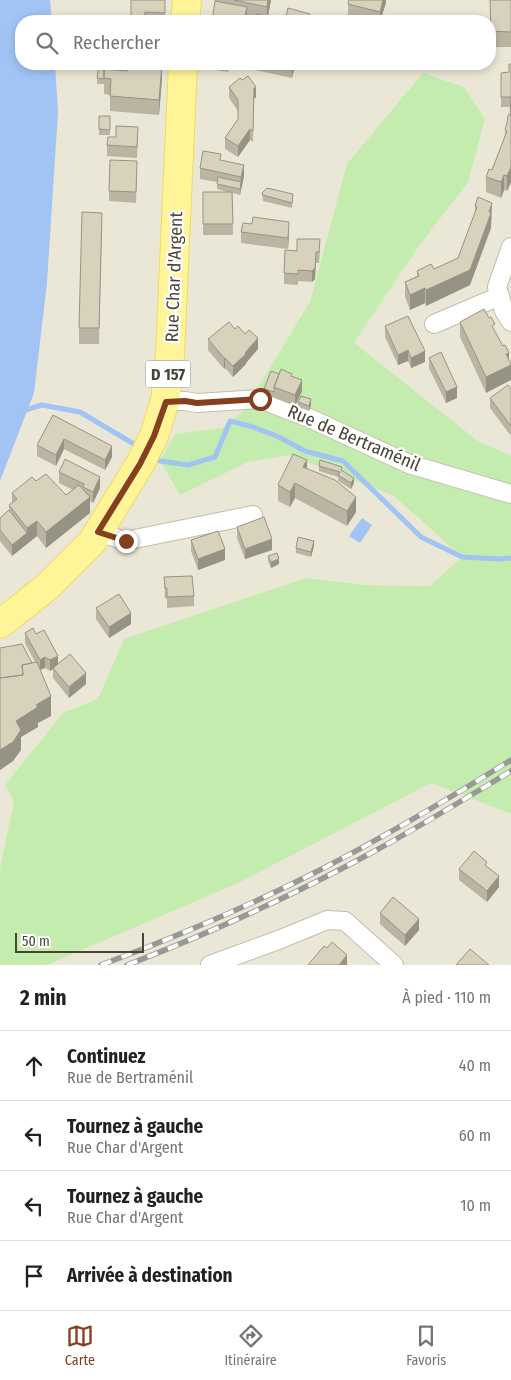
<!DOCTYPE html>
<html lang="fr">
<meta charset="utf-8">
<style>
:root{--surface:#fff;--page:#f2f2f2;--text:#202124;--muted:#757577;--line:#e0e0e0;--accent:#843f1e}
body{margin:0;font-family:"Fira Sans Condensed",sans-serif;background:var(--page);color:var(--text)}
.scale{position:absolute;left:15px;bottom:12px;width:129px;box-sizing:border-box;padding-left:5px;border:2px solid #494536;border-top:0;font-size:14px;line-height:18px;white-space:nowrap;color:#494536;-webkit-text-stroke:4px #fff;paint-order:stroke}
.stop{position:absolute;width:15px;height:15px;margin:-11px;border:4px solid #843f1e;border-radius:50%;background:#fff}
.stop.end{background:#843f1e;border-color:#fff;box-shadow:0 1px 5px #0008}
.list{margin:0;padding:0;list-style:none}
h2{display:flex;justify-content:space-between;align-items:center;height:65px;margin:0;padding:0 20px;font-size:21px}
h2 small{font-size:16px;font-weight:400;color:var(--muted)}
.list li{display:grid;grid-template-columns:32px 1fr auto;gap:15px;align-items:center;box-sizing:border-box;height:70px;padding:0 20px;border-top:1px solid var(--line)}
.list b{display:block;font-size:19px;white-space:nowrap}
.list p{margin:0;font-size:16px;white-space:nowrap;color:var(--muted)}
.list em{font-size:16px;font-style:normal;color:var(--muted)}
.icon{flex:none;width:28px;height:28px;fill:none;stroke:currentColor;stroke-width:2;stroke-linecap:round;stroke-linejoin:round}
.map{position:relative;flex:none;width:511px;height:965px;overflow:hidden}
.search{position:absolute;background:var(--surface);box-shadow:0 2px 8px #0003;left:15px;right:15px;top:15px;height:55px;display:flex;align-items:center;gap:12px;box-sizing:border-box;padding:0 18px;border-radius:20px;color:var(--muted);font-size:19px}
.sheet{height:345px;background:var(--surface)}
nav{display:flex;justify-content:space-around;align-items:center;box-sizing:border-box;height:70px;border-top:1px solid var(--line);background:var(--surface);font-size:14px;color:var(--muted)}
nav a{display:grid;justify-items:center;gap:2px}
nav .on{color:var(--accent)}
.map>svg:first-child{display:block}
.residential{fill:#eae7d6;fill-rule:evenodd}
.green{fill:#c5ecaf}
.water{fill:#a1c4f5}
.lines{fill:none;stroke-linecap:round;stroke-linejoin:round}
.stream{stroke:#a1c4f5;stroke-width:5}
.minor-casing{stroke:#c2beaa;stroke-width:20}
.primary-casing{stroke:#ecdc60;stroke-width:30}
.minor{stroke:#fff;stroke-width:18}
.primary{stroke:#fff598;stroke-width:28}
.rail-casing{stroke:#989898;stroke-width:5.5}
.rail{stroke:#fff;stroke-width:4;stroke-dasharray:11;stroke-linecap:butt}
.wall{fill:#bab5a3}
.shaded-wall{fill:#979384}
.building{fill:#d8d2bd;stroke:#979384}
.route{stroke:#843f1e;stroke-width:6}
.labels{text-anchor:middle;stroke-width:4.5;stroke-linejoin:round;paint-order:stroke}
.shield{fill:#fff;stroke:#807d72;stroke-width:1}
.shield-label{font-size:16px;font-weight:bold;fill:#494536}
.street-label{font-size:18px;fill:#494536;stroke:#fff}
</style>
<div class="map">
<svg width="511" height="965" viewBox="0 0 511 965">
<rect width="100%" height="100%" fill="#f5f4e9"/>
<path class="residential" d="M0 0H511V619L432 783 511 814V965H0ZM21 21H490V64H21Z"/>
<path class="green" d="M423 73 464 87 485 119 468 182 419 246 354 343 478 441 511 456V814L431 783 240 882 47 965H0V869L14 801 5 785 63 713 98 699 124 639 306 578 364 585 430 586 462 557 394 496 289 455 248 462 180 495 160 461 175 434 222 428 244 410 310 302 347 164Z"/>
<path class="water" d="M0 0H50L52 21H21V64H55L58 112 47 283 34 393 0 481Z
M362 518 372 525 360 543 349 536Z"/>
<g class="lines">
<path class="stream" d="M22 411 42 405 80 412 139 447
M153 456 160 461 188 465 215 457 230 421 253 427 279 437 305 451 343 461 421 537 462 557 499 559 511 558"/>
<g class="minor-casing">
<path id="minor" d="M511 247 497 287 504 311 511 322
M434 324 500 296
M165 401H185L197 403 260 399 309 418 409 464 511 494
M98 532 125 541 253 515
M210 965 281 939 327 920 345 921 394 965"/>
</g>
<g class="primary-casing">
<path id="primary" d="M185 21 187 0
M0 624 47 587 92 542 140 464 154 436 165 401 170 355 183 64"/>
</g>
<use href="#minor" class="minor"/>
<use href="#primary" class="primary"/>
<g class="rail-casing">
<path id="rail" d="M101 965C173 938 245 908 314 873 381 839 447 800 511 760
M127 965C210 933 292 896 371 853 419 827 465 799 511 771"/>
</g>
<use href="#rail" class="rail"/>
</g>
<path class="wall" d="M131 0H165V21H131Z
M215 0H271L268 17 278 21 255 20 247 18 246 21H212Z
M386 0V3L380 21H374L348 15V4Z
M490 0H511V47H491Z
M286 16 310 19V21H286Z
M205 64H229L228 72 205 68Z
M250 64H294V69L292 78 250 69Z
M511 64V182L507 191 504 190 501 198 486 192V177L492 170 505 138V130L510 115V107H501V73L509 72Z
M113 70 162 79 159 115 110 111V95L104 94V84H97V78Z
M229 87 256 97 254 99 253 142 250 140 238 157 225 149V138L238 119V111L229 98Z
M99 116H110V135H99Z
M138 138 137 158 107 156V145Z
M221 161 244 176 240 195 232 193 233 235H203V192H228L217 189V182L200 179V168Z
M137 172 136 203 109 201V191Z
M262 193 293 199 292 208 263 201Z
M478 197 492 218 491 221V228L470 285 426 306 425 303 410 310 405 297V282L417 276V271L434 269 458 258 475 212V206Z
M102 228 99 344H79V328Z
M241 232 289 233 288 249 241 243Z
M320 250 319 263H316L315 279 312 282 298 281V285L284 284V273L297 251Z
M489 318 486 393 460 337V322Z
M385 326 425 362 411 368 408 361 398 365 385 337Z
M235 329 245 334 258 349 246 363V364L233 377 225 368 224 369 208 350V339Z
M429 358 457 398 446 403 429 368Z
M279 374 292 376 302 391 295 406 264 394V389Z
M511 389V436L490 408V398Z
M298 402 311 405 309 411 298 407Z
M53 415 112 457 105 470 64 449 56 466 37 456V445Z
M319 466 342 470 354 483 351 489 338 481V477L319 471Z
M307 468 356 512 347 526 295 498 290 507 278 501V485Z
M59 472 100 488 93 503 90 501V513L46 548 37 536 12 556 0 541V518L9 510V505L12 503V493L36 481 66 495 73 490 59 483Z
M237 527 272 550 245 559 237 538Z
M191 540 225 560 198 570 191 551Z
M314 546 311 557 296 553V548Z
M268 556 279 564 271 568 268 561Z
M164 577 194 596V606L167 608V599L165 598Z
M96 608 131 624 109 638 96 619Z
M25 633 36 634 58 664 86 684 69 698 53 678V669L50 671 45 668 40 670 51 716 38 723V727L21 737V750L13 761 0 770V648L32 663 35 662 25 643Z
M487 867 499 887 487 902 459 880V869Z
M380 913 419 930 405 946 380 924Z"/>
<path class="shaded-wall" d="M268 0H271L267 21V7Z
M383 0H386V3L380 21V12Z
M247 7V18L246 21H244Z
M162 64V79L159 115V100Z
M228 64H229L228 72Z
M293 64H294V69L292 78V67Z
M256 87V97L254 99 253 142 254 88Z
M250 129V140L238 157V146Z
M244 165V176L240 195 241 177Z
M511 167V182L507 191V176Z
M504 175V190L501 198V182Z
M492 203 491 228 470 285 426 306V290L470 270Z
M289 222V233L288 249V238Z
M316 252 315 279 312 282V271Z
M425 288V303L410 310V295Z
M258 338V349L246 363V364L233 377V366Z
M408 350V361L398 365V355Z
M425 351V362L411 368V358Z
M509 353V366L511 365V380L486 393V377L506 354Z
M224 358H225V368L224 369Z
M302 380V391L295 406V395Z
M457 387V398L446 403V392Z
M311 399V405L309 411V406Z
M64 439V449L56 466V455Z
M112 446V457L105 470V460Z
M307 460V476L303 467Z
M100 477V488L93 503V492Z
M354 478V483L351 489V483Z
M295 483V498L290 507V492Z
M90 497V513L46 548V532Z
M356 497V512L347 526V511Z
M37 521V536L12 556V545L27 533V528Z
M272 539V550L245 559V549Z
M314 541V546L311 557V552Z
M225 549V560L198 570V559Z
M279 559V564L271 568V562Z
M131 613V624L109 638V627Z
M58 656V667L53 668V669L50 671V660Z
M45 657V668L40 670V660Z
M86 673V684L69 698V687Z
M51 696V716L38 723V727L21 737V750L13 761 0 770V750L16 721 36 705Z
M499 876V887L487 902V891Z
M419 919V930L405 946V935Z
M347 955V965H339Z"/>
<path class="building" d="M131 0H165V13L145 12 144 18 131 17Z
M234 0H268L267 7Z
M349 0H383L380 12 348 4Z
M490 0H511V32L491 31Z
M215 1 247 7 244 21H212Z
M288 8 310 14 308 21 286 16Z
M256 14 278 19V21H255Z
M99 64H113V70L104 69V79L97 78Z
M128 64H162L159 100 110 96 111 79 104 78V69L127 71Z
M276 64H293L292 67Z
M509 64H511V97H501V73L509 72Z
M248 76 256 87 254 88 253 131 250 129 238 146 225 138 238 119V100L229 87 240 78 242 80Z
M511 97V167L507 176 504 175 501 182 486 177 489 169 492 170 507 131 505 130 507 123 508 115H510Z
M99 116H110V130L99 129Z
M116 126 138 127 137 147 107 145 108 137H116Z
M203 151 221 154 220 160 244 165 241 177 200 168Z
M110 160 137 161 136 192 109 191Z
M218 177 241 182 240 189 217 184Z
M267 188 293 194 292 203 263 195 262 193Z
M203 192H232L233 224H203Z
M478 197 492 203 489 212 491 213 470 270 426 290 425 288 410 295 405 282 419 276 417 271 431 264 434 269 458 258 477 207 475 206Z
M82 212 102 213 99 328H79Z
M253 217 289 222 288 238 241 232 243 223 252 224Z
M297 239H320L319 252H316L315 268 312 271 298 270V274L284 273 285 250 297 251Z
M484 309 489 318 491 317 495 324 492 326 503 346 505 345 509 353 506 354 511 364V365L486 377 460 322Z
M408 316 425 351 411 358 408 350 398 355 385 326Z
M229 322 235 329 238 326 245 334 249 330 258 338 245 353 246 354 233 366 225 358H224L208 339Z
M441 352 457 387 446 392 429 358Z
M281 369 292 374 291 376 302 380 295 395 274 387Z
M271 371 279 374 274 387V392L264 389Z
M508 385 511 389V426L490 398Z
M301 396 311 399 309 406 298 402Z
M53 415 112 446 105 460 64 439 56 455 37 445Z
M293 454 307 460 303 467 335 480 356 497 347 511 295 483 290 492 278 485Z
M65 459 100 477 93 492 83 487 84 484 59 472Z
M320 460 342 467 341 470 354 478 351 483 338 475 340 472 319 466Z
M46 474 66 495 79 485 90 497 46 532 37 521 27 528 9 505 17 499 12 493 32 477 36 481Z
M9 510 27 533 12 545 0 530V518Z
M264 517 272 539 245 549 237 527Z
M218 531 225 549 198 559 191 540Z
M298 537 314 541 311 552 296 548Z
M277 553 279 559 271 562 268 556Z
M192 576 194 596 167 597V588H165L164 577Z
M119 594 131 613 109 627 96 608Z
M33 628 36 634 44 630 58 656 50 660 45 657 40 660 25 633Z
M22 644 32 663 22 665 23 675 0 678V648Z
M70 654 86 673 69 687 53 668Z
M37 662 51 696 36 705 38 707 16 721 21 730 13 742 0 750V678L23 675 22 665Z
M474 851 487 862 485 865 499 876 487 891 459 869Z
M393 897 419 919 405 935 380 913Z
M332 942 347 955 339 965H308L324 946 327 948Z
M470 949 489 965H456Z"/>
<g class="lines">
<path class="route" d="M126 541 98 532 140 464 154 436 166 402 185 401 197 403 260 399"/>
</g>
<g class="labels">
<rect class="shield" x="145.5" y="360.5" width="45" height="27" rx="4"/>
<g class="shield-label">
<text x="168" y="380">D 157</text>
</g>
<g class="street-label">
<text transform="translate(174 277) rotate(-88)" y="6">Rue Char d'Argent</text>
<text transform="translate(354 438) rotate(23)" y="6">Rue de Bertraménil</text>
</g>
</g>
</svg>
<div class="scale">50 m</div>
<div class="stop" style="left:260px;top:399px"></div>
<div class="stop end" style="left:126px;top:541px"></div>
<div class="search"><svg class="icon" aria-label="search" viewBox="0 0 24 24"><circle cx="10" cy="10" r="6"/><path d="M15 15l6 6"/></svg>Rechercher</div>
</div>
<section class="sheet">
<h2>2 min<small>À pied · 110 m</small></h2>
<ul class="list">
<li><svg class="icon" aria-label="ahead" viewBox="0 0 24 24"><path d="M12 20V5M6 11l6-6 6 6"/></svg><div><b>Continuez</b><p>Rue de Bertraménil</p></div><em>40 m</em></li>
<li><svg class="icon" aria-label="left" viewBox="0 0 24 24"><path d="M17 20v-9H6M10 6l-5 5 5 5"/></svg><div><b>Tournez à gauche</b><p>Rue Char d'Argent</p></div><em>60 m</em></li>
<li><svg class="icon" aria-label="left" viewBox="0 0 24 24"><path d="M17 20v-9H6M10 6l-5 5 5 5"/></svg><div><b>Tournez à gauche</b><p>Rue Char d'Argent</p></div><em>10 m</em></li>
<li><svg class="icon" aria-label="arrive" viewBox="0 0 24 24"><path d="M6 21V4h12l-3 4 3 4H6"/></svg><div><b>Arrivée à destination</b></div></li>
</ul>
</section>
<nav>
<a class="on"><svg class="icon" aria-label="map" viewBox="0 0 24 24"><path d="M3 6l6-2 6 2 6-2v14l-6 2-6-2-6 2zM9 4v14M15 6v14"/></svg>Carte</a>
<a><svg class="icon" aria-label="directions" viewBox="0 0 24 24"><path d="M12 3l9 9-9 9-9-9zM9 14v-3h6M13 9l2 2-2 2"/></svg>Itinéraire</a>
<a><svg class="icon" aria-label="saved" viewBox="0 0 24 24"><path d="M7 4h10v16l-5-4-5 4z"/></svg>Favoris</a>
</nav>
